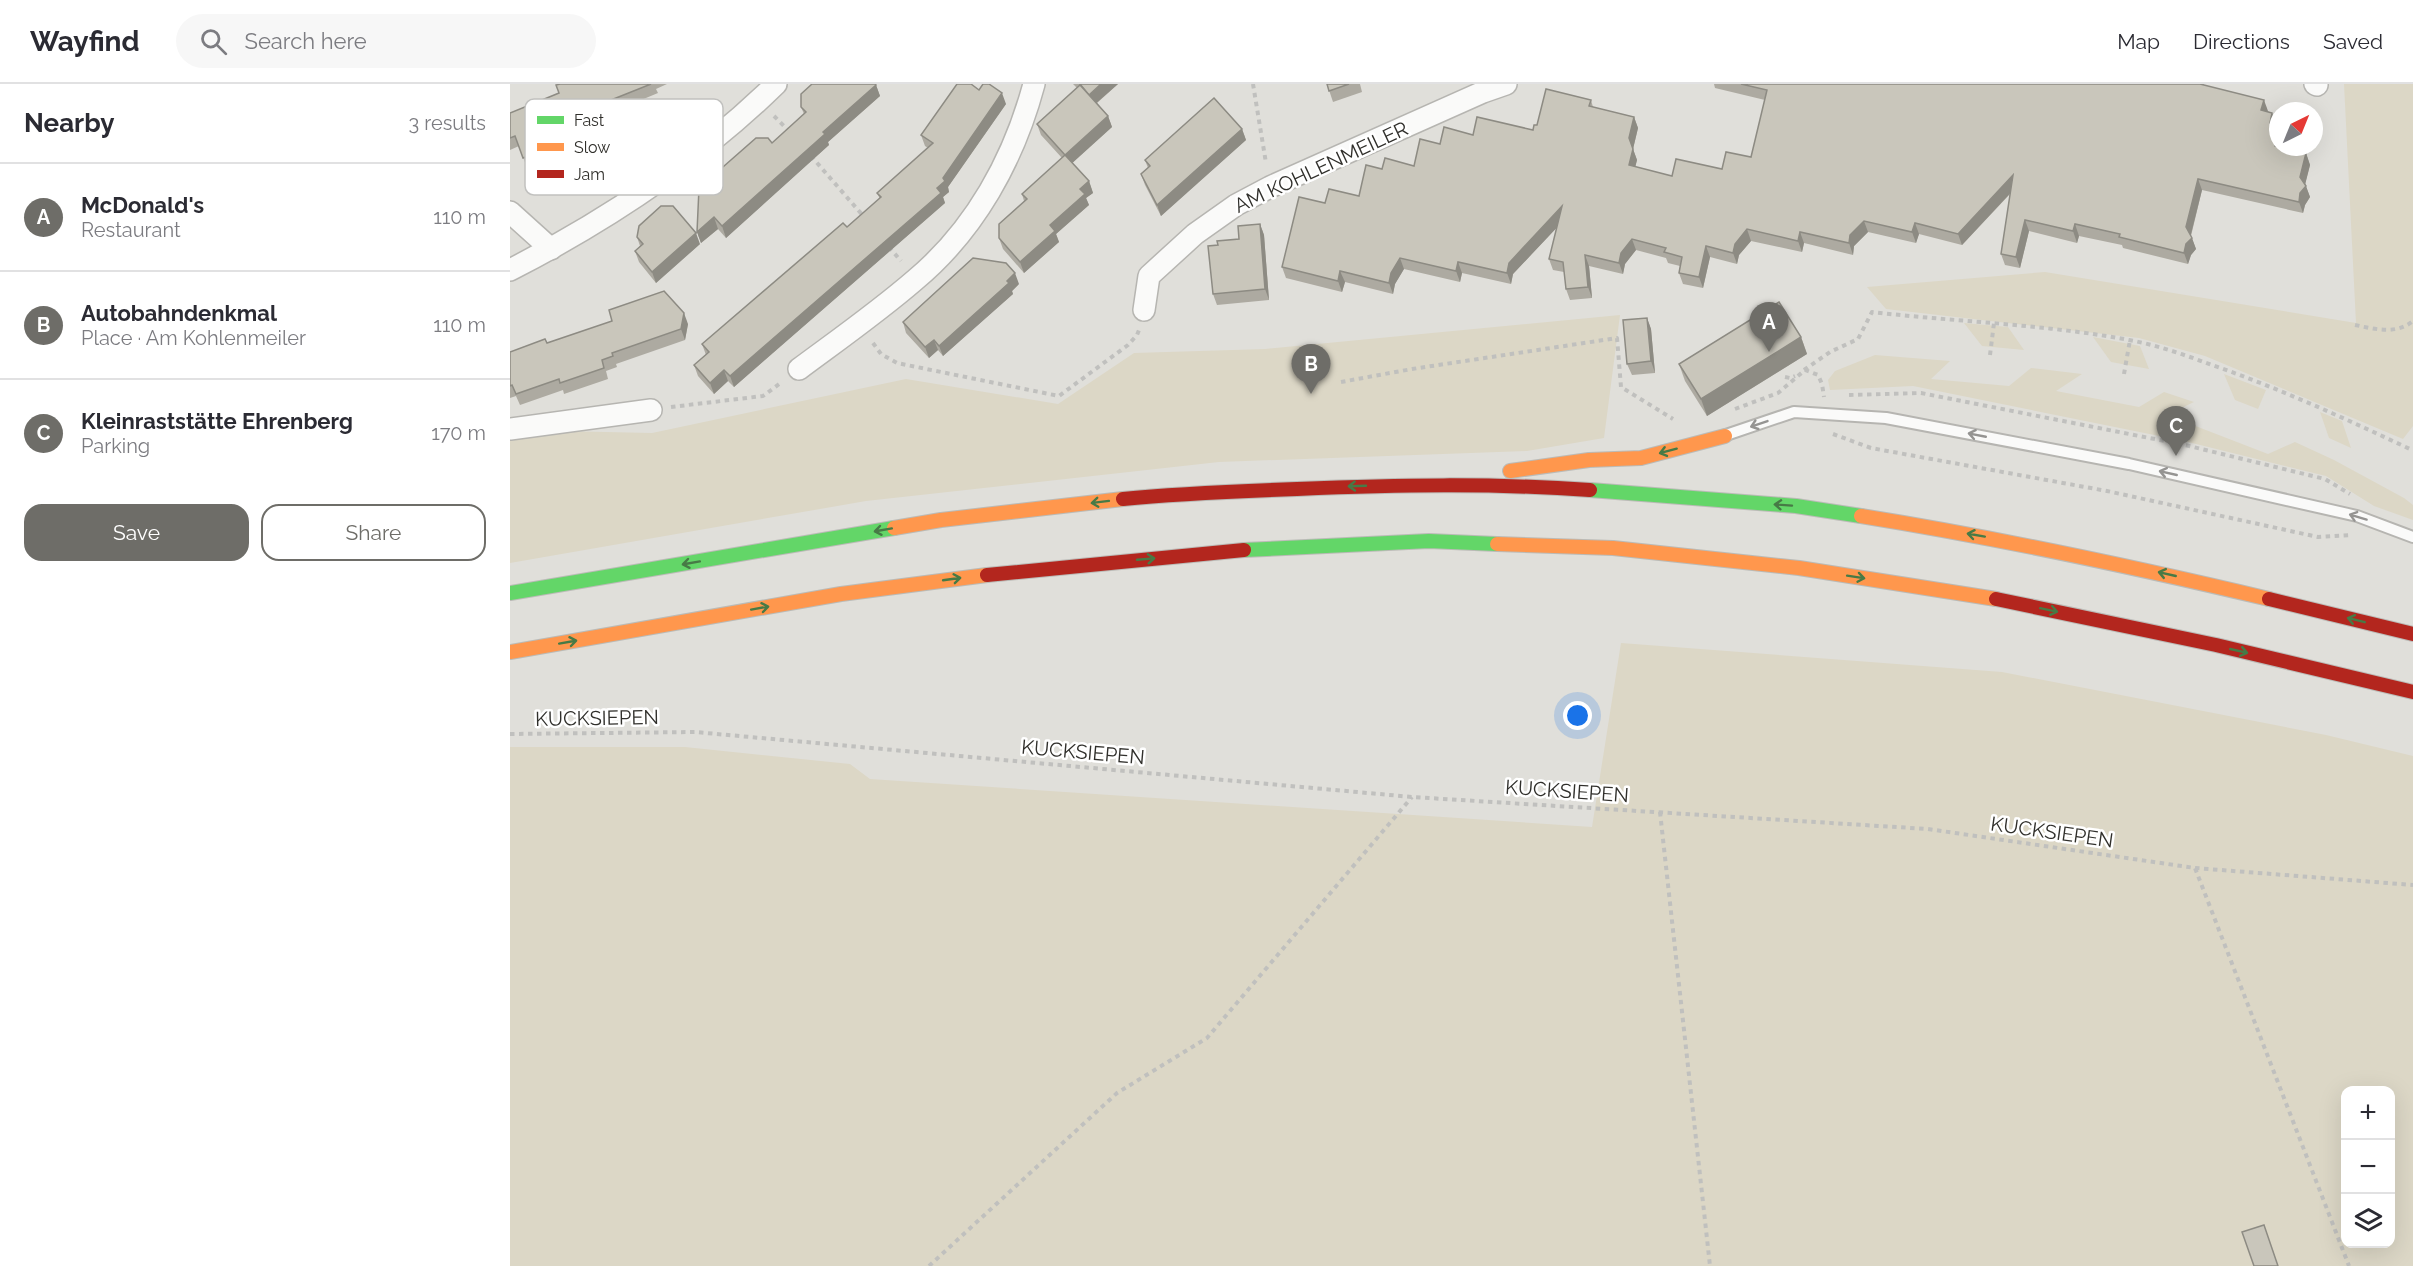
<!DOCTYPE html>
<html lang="en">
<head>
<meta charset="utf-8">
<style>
	:root { --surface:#fff; --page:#f7f7f7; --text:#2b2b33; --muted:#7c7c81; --line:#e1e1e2; --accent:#6e6d68 }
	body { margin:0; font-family:Raleway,sans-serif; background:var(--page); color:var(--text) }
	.controls { position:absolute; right:18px; bottom:18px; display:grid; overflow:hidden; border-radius:12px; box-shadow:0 6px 24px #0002 }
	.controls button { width:54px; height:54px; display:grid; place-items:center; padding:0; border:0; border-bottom:2px solid var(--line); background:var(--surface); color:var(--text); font:30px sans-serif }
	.compass { position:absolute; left:1759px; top:18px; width:54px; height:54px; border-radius:50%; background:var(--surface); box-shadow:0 6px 24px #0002; rotate:43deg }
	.you { position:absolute; left:1068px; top:632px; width:21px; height:21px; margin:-15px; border:4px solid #fff; border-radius:50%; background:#1a73e8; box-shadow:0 0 0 9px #1a73e833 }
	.badge { display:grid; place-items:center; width:39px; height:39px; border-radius:50%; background:var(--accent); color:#fff; font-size:20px; font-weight:700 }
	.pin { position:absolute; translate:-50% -50px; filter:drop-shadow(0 2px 3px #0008) }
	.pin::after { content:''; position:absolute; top:32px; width:21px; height:18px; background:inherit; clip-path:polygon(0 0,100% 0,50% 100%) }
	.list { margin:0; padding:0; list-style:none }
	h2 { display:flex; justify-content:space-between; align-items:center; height:78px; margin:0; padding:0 24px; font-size:26px }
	h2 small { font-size:20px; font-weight:400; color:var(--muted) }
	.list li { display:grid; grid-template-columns:39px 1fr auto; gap:18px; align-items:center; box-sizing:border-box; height:108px; padding:0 24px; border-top:2px solid var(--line) }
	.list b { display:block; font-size:22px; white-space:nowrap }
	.list p { margin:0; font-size:20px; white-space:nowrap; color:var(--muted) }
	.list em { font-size:20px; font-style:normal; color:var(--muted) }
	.actions { display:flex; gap:12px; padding:18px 24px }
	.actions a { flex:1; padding:14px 0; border:2px solid var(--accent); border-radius:18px; text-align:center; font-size:21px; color:var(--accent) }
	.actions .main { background:var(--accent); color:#fff }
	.icon { flex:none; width:33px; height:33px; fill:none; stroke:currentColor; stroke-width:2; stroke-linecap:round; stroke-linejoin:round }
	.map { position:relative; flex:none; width:1903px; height:1182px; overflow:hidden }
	header { display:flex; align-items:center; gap:36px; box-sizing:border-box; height:84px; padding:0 30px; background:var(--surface); border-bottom:2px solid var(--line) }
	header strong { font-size:28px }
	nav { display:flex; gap:33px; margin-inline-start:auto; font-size:21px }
	.search { width:420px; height:54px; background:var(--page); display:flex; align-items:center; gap:15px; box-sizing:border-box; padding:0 21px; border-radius:33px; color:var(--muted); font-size:22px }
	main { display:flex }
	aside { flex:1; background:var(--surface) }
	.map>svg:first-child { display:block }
	.green { fill:#dcd7c6; fill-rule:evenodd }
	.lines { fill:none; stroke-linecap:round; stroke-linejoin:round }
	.lane-casing { stroke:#b6b5b1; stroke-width:14 }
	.street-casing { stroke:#b6b5b1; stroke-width:24 }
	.fast-casing { stroke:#bbbbb7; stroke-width:16 }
	.slow-casing { stroke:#bbbbb7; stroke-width:16 }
	.jam-casing { stroke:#bbbbb7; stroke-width:16 }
	.path { stroke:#c0c0be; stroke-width:4; stroke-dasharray:4.5 4.5; stroke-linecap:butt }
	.lane { stroke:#fafaf9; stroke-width:10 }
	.street { stroke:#fafaf9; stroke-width:21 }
	.fast { stroke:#63d668; stroke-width:14 }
	.slow { stroke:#ff974d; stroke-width:14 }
	.jam { stroke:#b3261e; stroke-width:14 }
	.wall { fill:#adaaa1 }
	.shaded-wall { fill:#8d8b83 }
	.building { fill:#c9c6bb; stroke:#8d8b83; stroke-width:1.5 }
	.oneway { stroke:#959492 }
	.oneway2 { stroke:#477a46 }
	.labels { text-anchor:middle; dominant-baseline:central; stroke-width:5; stroke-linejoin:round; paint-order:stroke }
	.street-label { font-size:20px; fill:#302f2b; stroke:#fff }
	.key { fill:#fff; stroke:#c1c1bf; stroke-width:1.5 }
	.key-label { font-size:16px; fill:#302f2b }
</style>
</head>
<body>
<header>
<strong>Wayfind</strong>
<div class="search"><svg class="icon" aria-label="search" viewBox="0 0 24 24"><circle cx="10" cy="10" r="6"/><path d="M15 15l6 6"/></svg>Search here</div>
<nav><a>Map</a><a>Directions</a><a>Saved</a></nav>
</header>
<main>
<aside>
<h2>Nearby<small>3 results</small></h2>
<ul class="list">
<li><span class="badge">A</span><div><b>McDonald's</b><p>Restaurant</p></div><em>110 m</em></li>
<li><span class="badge">B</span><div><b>Autobahndenkmal</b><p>Place · Am Kohlenmeiler</p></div><em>110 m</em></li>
<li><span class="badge">C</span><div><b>Kleinraststätte Ehrenberg</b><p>Parking</p></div><em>170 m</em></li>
</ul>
<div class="actions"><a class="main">Save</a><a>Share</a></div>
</aside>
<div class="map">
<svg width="1903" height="1182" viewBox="0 0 1903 1182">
	<rect width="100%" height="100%" fill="#e0dfda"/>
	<g class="green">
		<path d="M1834,0H1903V342L1893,355L1695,272L1629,254L1376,225L1357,203L1535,188L1846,239Z"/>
		<path d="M1110,231L1094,354L1017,367L709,378L356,417L0,479V355L49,347L142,349L396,295L548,320L624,269L755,265Z"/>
		<path d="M1454,239L1498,243L1514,266L1472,262Z"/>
		<path d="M1583,253L1630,262L1639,285L1601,278Z"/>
		<path d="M1365,271L1440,277L1421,295L1499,302L1521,284L1572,290L1546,307L1629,323L1654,308L1684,318L1657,331L1758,370L1785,358L1824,376L1894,414L1903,421V436L1864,422L1816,392L1674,357L1403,302L1320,306L1318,296L1325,287Z"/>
		<path d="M1714,290L1756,306L1748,325L1725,316Z"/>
		<path d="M1810,328L1832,337L1841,364L1819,354Z"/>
		<path d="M1111,559L1492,588L1816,651L1903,672V1182H0V663H175L340,680L360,695L1082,743ZM1836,1006H1880V1160H1836Z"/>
	</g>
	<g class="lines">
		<g class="lane-casing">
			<path id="lane" d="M1216,351L1284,328L1376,334L1619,380L1847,432L1903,453"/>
		</g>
		<g class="street-casing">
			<g id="street">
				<path d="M1805,0L1807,1"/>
				<path d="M0,128L41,165"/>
				<path d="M0,186C96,137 188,76 266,0"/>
				<path d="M634,226L639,192L685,150L726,121L760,103L973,8L996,0"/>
				<path d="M289,285C328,256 368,228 405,196C465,146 504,75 524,0"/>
				<path d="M0,345L141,326"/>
			</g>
		</g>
		<g class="fast-casing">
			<g id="fast">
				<path d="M1080,406L1286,422L1351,432"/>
				<path d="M734,466L919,457L987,460"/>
				<path d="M0,509L384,444"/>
			</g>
		</g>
		<g class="slow-casing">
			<g id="slow">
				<path d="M1000,387L1079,376L1131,374L1215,352"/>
				<path d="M1351,432C1488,454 1624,483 1759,515"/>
				<path d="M384,444L431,436L613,415"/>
				<path d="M987,460L1103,464L1289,484L1486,515"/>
				<path d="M0,568L331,510L477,491"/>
			</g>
		</g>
		<g class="jam-casing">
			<g id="jam">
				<path d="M613,415C671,409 729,407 787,405C885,401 982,399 1080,406"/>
				<path d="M477,491L734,466"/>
				<path d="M1486,515L1706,561L1903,608"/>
				<path d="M1759,515L1903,550"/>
			</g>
		</g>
		<g class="path">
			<path d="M743,0L756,79"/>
			<path d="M264,32L280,48"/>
			<path d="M301,72L355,134"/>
			<path d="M379,163L391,177"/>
			<path d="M1845,241C1865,245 1886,251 1903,237"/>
			<path d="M363,259L371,270L387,279L549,312L618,261L627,251L629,246"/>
			<path d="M1480,271L1484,239"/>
			<path d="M1294,286L1320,268L1348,255L1362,228C1447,238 1534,240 1619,256C1647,261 1675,271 1702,281C1771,305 1836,335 1902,366"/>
			<path d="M1614,290L1620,256"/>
			<path d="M1275,293L1280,294L1285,292"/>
			<path d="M831,298L902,285L1107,254L1111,303L1163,335"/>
			<path d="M1339,311L1411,309L1675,361L1815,395L1840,410"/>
			<path d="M161,323L253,312L272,298"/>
			<path d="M1225,325L1268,309L1295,286L1308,291L1312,300L1314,313"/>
			<path d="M1323,350L1361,364L1597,407L1808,453L1841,451"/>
			<path d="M0,650L185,648L902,713L1418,745L1685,784L1839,1182"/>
			<path d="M1150,728L1200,1182"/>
			<path d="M1685,784L1903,801"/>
			<path d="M419,1182L607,1009L697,954L902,713"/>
		</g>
		<use href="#lane" class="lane"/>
		<use href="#street" class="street"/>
		<use href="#fast" class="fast"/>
		<use href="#slow" class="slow"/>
		<use href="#jam" class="jam"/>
	</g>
	<g class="wall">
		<path d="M50,0H157L146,5L148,9L95,31L99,42L89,46L91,51L59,64L60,67L49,71L51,76L27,86L25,81L17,84L9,62L0,66V29L49,9L46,1Z"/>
		<path d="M563,0H608L587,19L598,32L602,43L562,79L579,97L583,109L576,114L579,121L546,150L549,158L514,189L493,165L489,154L514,117L512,110L552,74L531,51L527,40L567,4Z"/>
		<path d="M817,0H850L852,8L823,18Z"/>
		<path d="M1204,0H1694V1L1762,29L1766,40L1768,63L1796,69L1800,81L1795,100L1800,113L1795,121L1793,129L1692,106L1681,152L1686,165L1681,171L1678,180L1613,164L1612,161L1569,152L1567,159L1519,147L1510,184L1495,181L1491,170L1500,110L1452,161L1409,150L1406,159L1358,148L1344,162L1343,171L1294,159L1292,168L1241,157L1229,171L1227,180L1200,173L1193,204L1173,200L1169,189L1170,182L1158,179L1156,174L1126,166L1115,180L1113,190L1079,182L1082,214L1060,216L1056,205L1054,188L1043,186L1039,175L1047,143L1003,190L1001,200L952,189L950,198L894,185L885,200L883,210L835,198L832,208L776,194L772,183L815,119L849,112L872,85L904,82L930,60L963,51L1023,46L1027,41L1081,16L1083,23L1124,33L1128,44L1123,65L1127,76L1125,83L1162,92L1212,85L1241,73L1255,16L1205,4Z"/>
		<path d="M366,1L370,12L318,58L319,61L216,154L208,145L191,159L187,148L262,59L294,30L291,23Z"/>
		<path d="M469,6L496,20L438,103L439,108L433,113L435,119L224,303L218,297L204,310L188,292L184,281L196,271L192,260L337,143L370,115L367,109L418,64L415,62L411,51Z"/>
		<path d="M732,45L736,56L651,132L635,101L631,90L638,84L635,76Z"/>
		<path d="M750,140L754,151L759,216L707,221L703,210L708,161L729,155Z"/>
		<path d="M127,153L190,160L146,199L129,178L125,167L130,162Z"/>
		<path d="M509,200L502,207L503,210L433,272L428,266L419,274L396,249L393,238Z"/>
		<path d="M1137,234L1141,245L1145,289L1122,291L1117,280Z"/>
		<path d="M178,240L175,256L106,280L107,283L96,287L98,295L54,310L53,306L10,321L6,312L0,314V268L37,259Z"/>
		<path d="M1291,253L1297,270L1197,332L1175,297L1169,280Z"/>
	</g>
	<g class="shaded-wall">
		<path d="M591,0H608L583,22L579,11Z"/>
		<path d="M366,1L370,12L318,58L319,61L216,154L212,142L313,48Z"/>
		<path d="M492,9L496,20L438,103L439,108L433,113L435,119L224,303L220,292L427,104L433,94Z"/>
		<path d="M1754,16L1758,27L1755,37L1751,26Z"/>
		<path d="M1762,29L1766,40L1760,39Z"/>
		<path d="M598,32L602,43L559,82L555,71Z"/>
		<path d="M1124,33L1128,44L1123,65L1127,76L1123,92L1119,81V54Z"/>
		<path d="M732,45L736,56L651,132L647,121Z"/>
		<path d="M1768,47V63H1771L1769,73L1765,62Z"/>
		<path d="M1796,69L1800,81L1794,105L1796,102L1800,113L1795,121L1793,129L1789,118L1790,93Z"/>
		<path d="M1503,91L1507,102L1452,161L1448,150Z"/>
		<path d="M1688,95L1692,106L1680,154L1676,143Z"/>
		<path d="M579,97L583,109L576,114L579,121L546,150L549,158L514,189L510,178L570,105Z"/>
		<path d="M1052,122L1056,134L1003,190L1001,200L997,189L999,179Z"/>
		<path d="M204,133L208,145L191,159L187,148Z"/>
		<path d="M1515,136L1519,147L1510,184L1506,173Z"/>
		<path d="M1354,137L1358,148L1344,162L1343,171L1339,159L1340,151Z"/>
		<path d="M1405,139L1409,150L1406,159L1402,148Z"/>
		<path d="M750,140L754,151L759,216L755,205Z"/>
		<path d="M1565,140L1569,152L1567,159L1563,147Z"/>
		<path d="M1237,145L1241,157L1229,171L1227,180L1223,169L1225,160Z"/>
		<path d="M1290,148L1294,159L1292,168L1288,157Z"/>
		<path d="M186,149L190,160L146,199L142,188Z"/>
		<path d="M1682,154L1686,165L1681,171L1678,180L1674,169L1676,160Z"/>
		<path d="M1122,155L1126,166L1115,180L1113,190L1109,179L1111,169Z"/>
		<path d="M1196,162L1200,173L1193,204L1189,193Z"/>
		<path d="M1075,171L1079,182L1082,214L1078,203Z"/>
		<path d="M890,174L894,185L885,200L883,210L879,199L881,189Z"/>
		<path d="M948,178L952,189L950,198L946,187Z"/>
		<path d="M830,187L835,198L832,208L828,197Z"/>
		<path d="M505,189L509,200L502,207L503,210L433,272L429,262Z"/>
		<path d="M174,229L178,240L175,256L171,245Z"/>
		<path d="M1137,234L1141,245L1145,289L1141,277Z"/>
		<path d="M1291,253L1297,270L1197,332L1191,315Z"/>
		<path d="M424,256L428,266L419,274L415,263Z"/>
		<path d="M214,286L218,297L204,310L200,299Z"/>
	</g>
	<g class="building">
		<path d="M50,0H141L91,20L95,31L85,35L87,40L55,53L56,57L45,61L47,65L23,75L21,71L13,74L5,52L0,54V29L49,9L46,1Z"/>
		<path d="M302,0H365L366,1L313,48L315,50L212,142L204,133L187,148L189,104L246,54H258L262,59L296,28L291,23V10Z"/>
		<path d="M447,0H461L469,6L473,0H479L492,9L433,94L435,97L427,104L431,109L220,292L214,286L200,299L184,281L199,268L192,260L333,139L337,143L371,113L367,109L423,59L411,51Z"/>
		<path d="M570,0H591L579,11Z"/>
		<path d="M817,0H839L819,7Z"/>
		<path d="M1231,0H1690L1754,16L1751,26L1762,29L1760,39L1768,40V47L1765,62L1796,69L1790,93L1796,102L1790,109L1789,118L1688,95L1676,143L1682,154L1676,160L1674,169L1609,153L1610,150L1565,140L1563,147L1515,136L1506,173L1491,170L1503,91L1448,150L1405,139L1402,148L1354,137L1340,151L1339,159L1290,148L1288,157L1237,145L1225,160L1223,169L1196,162L1189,193L1169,189L1172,173L1154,168L1156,164L1122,155L1111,169L1109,179L1075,171L1078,203L1056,205L1053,178L1039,175L1052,122L999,179L997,189L948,178L946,187L890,174L881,189L879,199L830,187L828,197L772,183L789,113L815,119L819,105L849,112L856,81L872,85L875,74L904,82L910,55L930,60L934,43L963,51L967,33L1023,46L1024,41H1027L1036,5L1081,16L1079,22L1124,33L1119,54L1123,65L1119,81L1162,92L1166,75L1212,85L1216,68L1241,73L1257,6Z"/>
		<path d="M570,1L598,32L555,71L527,40Z"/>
		<path d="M704,14L732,45L647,121L631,90L640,82L635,76Z"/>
		<path d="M555,71L579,97L570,105L575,110L540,141L545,147L510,178L489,154V140L517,115L512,110Z"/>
		<path d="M151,122H163L186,149L142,188L125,167L133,160L127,153L129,142Z"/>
		<path d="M750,140L755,205L703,210L698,162L708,161L707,157L729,155L728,142Z"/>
		<path d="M463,174L496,179L505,189L497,197L499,199L429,262L424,256L415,263L393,238Z"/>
		<path d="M154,207L174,229L171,245L102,269L103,272L92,276L94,284L50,299L49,295L6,310L2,301L0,302V268L35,255L37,259L102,237L99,226Z"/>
		<path d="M1269,218L1291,253L1191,315L1169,280Z"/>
		<path d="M1137,234L1141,277L1117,280L1113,236Z"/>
		<path d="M1754,1141L1768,1182H1744L1732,1148Z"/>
	</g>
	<defs><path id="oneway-shaft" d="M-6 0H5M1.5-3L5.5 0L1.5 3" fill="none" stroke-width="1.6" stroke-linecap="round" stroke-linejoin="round" transform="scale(1.5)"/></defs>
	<g class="oneway">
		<use href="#oneway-shaft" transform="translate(1249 340) rotate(161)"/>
		<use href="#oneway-shaft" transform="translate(1467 351) rotate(-169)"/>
		<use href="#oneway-shaft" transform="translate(1658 389) rotate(-167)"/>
		<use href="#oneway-shaft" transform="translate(1848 433) rotate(-163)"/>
	</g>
	<g class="oneway2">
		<use href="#oneway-shaft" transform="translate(1158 367) rotate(165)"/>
		<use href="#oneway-shaft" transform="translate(847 402) rotate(178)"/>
		<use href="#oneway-shaft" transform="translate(590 418) rotate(173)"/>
		<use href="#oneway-shaft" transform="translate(1273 421) rotate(-176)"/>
		<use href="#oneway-shaft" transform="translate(373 446) rotate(170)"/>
		<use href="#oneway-shaft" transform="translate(1466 451) rotate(-170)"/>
		<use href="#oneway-shaft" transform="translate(636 475) rotate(-5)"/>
		<use href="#oneway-shaft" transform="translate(181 479) rotate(170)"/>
		<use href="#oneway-shaft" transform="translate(1657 490) rotate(-167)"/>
		<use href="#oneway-shaft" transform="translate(1346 493) rotate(9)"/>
		<use href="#oneway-shaft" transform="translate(442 495) rotate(-8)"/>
		<use href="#oneway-shaft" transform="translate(250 524) rotate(-10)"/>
		<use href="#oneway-shaft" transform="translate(1539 526) rotate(12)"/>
		<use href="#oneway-shaft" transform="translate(1846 536) rotate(-166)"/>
		<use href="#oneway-shaft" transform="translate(58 558) rotate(-10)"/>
		<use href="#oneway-shaft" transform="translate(1729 567) rotate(13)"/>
	</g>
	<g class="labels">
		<g class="street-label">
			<text transform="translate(811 83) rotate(-25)">AM KOHLENMEILER</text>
			<text transform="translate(87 634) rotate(-1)">KUCKSIEPEN</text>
			<text transform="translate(573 668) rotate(5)">KUCKSIEPEN</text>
			<text transform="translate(1057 707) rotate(4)">KUCKSIEPEN</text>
			<text transform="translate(1542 748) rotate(8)">KUCKSIEPEN</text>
		</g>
	</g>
	<rect x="15" y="15" width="198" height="96" rx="9" class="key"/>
	<rect x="27" y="32" width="27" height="8" fill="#63d668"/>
	<rect x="27" y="59" width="27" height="8" fill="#ff974d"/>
	<rect x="27" y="86" width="27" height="8" fill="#b3261e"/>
	<g class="key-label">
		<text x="64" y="42">Fast</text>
		<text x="64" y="69">Slow</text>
		<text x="64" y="96">Jam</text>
	</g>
</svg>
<div class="controls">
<button>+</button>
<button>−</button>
<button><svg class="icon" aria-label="layers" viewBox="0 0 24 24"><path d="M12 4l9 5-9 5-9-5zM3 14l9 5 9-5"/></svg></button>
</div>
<svg class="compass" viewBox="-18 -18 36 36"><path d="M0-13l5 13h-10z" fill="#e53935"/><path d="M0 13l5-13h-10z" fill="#7c7c81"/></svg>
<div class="you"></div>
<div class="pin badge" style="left:1259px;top:268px">A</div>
<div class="pin badge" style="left:801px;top:310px">B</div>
<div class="pin badge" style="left:1666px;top:372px">C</div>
</div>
</main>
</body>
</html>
